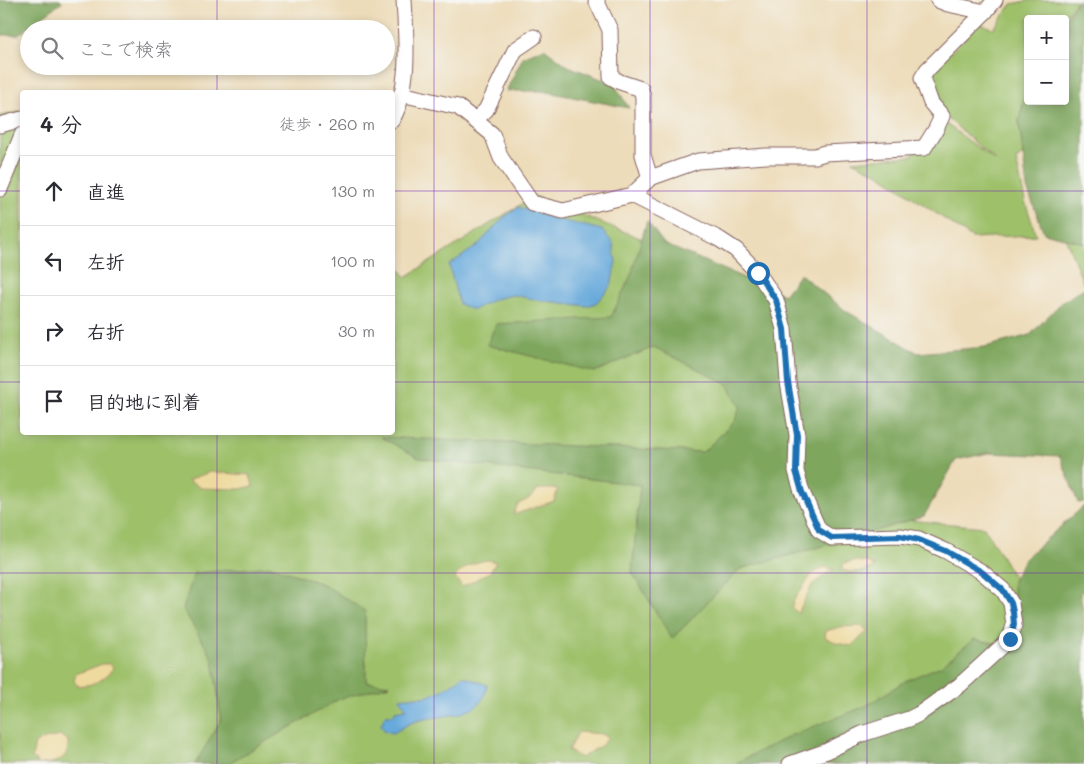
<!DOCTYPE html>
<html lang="ja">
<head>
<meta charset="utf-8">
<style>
	:root { --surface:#fff; --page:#f7f7f7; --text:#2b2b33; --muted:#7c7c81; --line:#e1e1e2 }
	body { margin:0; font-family:Mali,"Klee One",sans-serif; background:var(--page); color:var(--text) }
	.controls { position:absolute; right:15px; top:15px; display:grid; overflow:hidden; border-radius:5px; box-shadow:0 2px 8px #0003 }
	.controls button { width:45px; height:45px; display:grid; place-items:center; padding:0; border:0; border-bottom:1px solid var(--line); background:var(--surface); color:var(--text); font:25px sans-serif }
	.stop { position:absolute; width:15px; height:15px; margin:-11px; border:4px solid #1f6fb2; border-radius:50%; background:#fff }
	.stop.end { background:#1f6fb2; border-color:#fff; box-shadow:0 1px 5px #0008 }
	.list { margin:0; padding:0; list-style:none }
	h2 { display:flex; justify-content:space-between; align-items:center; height:65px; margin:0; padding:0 20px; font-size:21px }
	h2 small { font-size:16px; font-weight:400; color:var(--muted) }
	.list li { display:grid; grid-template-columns:32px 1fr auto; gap:15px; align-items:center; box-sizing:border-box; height:70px; padding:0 20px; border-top:1px solid var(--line) }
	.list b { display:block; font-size:19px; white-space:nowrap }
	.list em { font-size:16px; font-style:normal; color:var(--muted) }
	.icon { flex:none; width:28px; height:28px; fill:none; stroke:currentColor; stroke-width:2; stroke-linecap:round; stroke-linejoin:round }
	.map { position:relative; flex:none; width:1084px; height:764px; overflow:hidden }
	.search { position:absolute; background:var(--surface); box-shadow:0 2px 8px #0003; left:20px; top:20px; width:375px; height:55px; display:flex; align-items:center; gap:12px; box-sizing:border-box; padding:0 18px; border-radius:28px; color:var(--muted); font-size:19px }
	.panel { position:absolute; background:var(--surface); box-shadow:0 2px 8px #0003; left:20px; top:90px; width:375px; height:345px; border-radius:5px }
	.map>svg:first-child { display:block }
	.green { fill:#9dc069; stroke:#74704a }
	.forest { fill:#7ea65d; stroke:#646244 }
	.sand { fill:#eeda9e; stroke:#9c7c64 }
	.water { fill:#66a9db; stroke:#586483 }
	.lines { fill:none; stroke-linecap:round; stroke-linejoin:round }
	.minor-casing { stroke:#83615d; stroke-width:17 }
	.minor { stroke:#fff; stroke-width:15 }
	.route { stroke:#1f6fb2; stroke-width:6 }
	.grid { fill:none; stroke:#7b2cbf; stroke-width:1; stroke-opacity:0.55 }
</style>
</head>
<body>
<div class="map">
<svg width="1084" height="764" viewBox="0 0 1084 764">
	<rect width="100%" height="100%" fill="#f6f6f2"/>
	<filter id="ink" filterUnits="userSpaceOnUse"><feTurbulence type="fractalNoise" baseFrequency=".02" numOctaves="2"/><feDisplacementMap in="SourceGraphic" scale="10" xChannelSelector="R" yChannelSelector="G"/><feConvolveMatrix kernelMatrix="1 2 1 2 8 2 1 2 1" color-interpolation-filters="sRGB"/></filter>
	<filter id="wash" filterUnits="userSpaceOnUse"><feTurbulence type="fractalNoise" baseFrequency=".0096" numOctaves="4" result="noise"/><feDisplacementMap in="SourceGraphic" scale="20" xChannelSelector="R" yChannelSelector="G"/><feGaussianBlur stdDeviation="1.12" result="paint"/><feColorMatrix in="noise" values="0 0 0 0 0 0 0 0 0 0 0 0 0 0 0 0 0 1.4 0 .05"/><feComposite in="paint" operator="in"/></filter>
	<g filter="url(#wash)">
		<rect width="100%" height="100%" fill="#eddcb9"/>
		<g class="green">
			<path d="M1031,0H1077L1063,19H1028V81L1019,121L1023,155L1016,160L1025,201L1036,235L972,238L879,174L852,161L912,156L941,120L996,161L946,117L928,94L933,70L980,23L993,29L1012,4Z"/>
			<path d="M22,111V432H392L393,260L406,277L534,196L794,299L853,515L984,527L1040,621L958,710L881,764H0V116Z"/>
			<path d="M1067,239L1084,243V285L1066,239Z"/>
		</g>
		<g class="forest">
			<path d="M0,0H60L62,2L18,35H0Z"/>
			<path d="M1078,0H1084V243L1044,233L1027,188L1019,121L1028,81V101H1065V19Z"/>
			<path d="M544,48L568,66L614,84L629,108L542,91H506L523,57Z"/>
			<path d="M647,221L664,244L784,295L800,274L846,311L918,353L985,347L1030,335L1061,303L1084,288V502L1078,503L1060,456L988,453L956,460L924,516L856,537L740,569L672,639L632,572L640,485L419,458L381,437L703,452L735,421L740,406L727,384L654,347L594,372L487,345L496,324L611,317L631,275Z"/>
			<path d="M1084,506V590L1080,595L1084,615V764H734L792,735L866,706L905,681L941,666L974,639L1014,647L1013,581L1024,559Z"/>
			<path d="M271,566L325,585L365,611L366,682L390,685L339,699L227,764H195L221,720L213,659L183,609L194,573Z"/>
		</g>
		<g class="sand">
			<path d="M210,472L250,475L253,486L240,489L201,488L188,480Z"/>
			<path d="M539,489H558L554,501L513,515L518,504L527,500Z"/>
			<path d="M488,560L496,562L490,572L462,587L455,577C465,566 474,562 488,560Z"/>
			<path d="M855,561L867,562L875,566C866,573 852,573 841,570L844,563Z"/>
			<path d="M824,567L833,569L812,585L798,613L792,608L794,600L812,574Z"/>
			<path d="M861,626L865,628L867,632L851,646L837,643L825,637L826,631L840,627Z"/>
			<path d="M102,664H110L113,668C104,681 93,685 78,686L74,681L76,674Z"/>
			<path d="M578,732L602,734L608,737L602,745L581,758L568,750Z"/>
			<path d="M61,736L68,741C70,760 55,764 39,764L32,758L35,743C44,738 51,738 61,736Z"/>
		</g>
		<g class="water">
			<path d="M518,207L556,219L602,230L613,243L616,262L611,286L596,303L587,306L538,300L513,295L495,299L473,310L459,304L449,265L477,246L503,218Z"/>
			<path d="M463,676L487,685C484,721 439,713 414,722C407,724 400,730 393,733L385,731L381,725L385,715H394L395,711L406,709L400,698C409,696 421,698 428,696C441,692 453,684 463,676Z"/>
		</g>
	</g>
	<g filter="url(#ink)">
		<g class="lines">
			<g class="minor-casing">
				<g id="minor">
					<path d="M596,0L610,30L611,77L620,82L641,89L643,97V155L650,178"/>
					<path d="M938,0L948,4L985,12"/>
					<path d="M401,94L458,107L492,134L501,158L532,203L563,211L632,195L650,178L698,161L766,156H815L825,153L924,148L936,129L942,116L931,103L922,78L927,70L985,12L995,0"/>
					<path d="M392,120C411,87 406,37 404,0"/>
					<path d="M475,120L486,110L515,50L534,37"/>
					<path d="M0,125L22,119"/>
					<path d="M0,189L22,135"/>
					<path d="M632,195L719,239L736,250L758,273L776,300L784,329L788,382L797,435L796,471L802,492L819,530L832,538L900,536L919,539L946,551L982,572L1003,590L1011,603L1014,625L1010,639L960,685L919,714L909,719L862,734L827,751L790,764"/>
				</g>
			</g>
			<use href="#minor" class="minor"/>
		</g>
	</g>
	<g class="lines" filter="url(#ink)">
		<path class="route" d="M758,273L776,300L784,329L788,382L797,435L796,471L802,492L819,530L832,538L900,536L919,540L946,551L982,572L1003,590L1011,603L1013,612L1014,625L1010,639"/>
	</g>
	<path class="grid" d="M217,0V29M434,0V764M650,0V764M867,0V764M217,66V92M0,191H22M392,191H1084M0,382H22M392,382H1084M217,432V764M0,573H1084"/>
</svg>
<div class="controls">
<button>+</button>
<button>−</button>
</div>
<div class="stop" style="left:758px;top:273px"></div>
<div class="stop end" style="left:1010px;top:639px"></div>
<div class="search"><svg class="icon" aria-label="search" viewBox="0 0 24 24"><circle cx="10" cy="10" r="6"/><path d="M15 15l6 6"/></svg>ここで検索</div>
<section class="panel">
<h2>4 分<small>徒歩 · 260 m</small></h2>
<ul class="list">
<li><svg class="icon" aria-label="ahead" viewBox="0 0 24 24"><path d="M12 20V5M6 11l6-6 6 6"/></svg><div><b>直進</b></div><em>130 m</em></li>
<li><svg class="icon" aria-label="left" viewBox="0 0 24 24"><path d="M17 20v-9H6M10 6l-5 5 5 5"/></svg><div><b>左折</b></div><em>100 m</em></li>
<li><svg class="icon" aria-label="right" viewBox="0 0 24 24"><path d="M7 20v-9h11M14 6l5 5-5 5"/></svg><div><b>右折</b></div><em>30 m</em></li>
<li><svg class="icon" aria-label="arrive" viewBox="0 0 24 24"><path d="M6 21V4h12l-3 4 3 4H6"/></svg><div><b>目的地に到着</b></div></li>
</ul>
</section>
</div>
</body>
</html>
